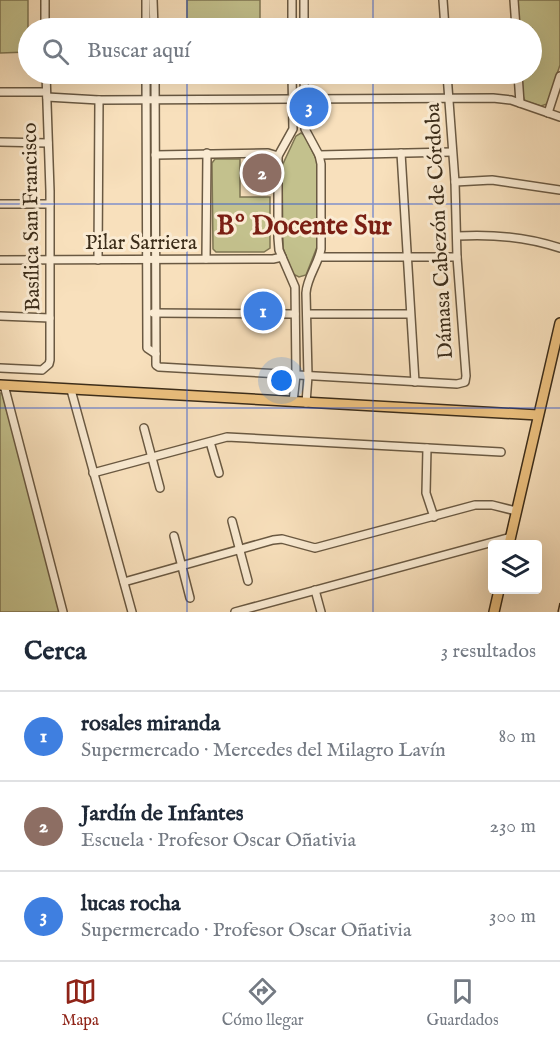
<!DOCTYPE html>
<html lang="es">
<head>
<meta charset="utf-8">
<style>
	:root { --surface:#fff; --page:#f2f2f3; --text:#1f2937; --muted:#747a83; --line:#e0e1e3; --accent:#8f2418 }
	body { margin:0; font-family:"IM FELL English",serif; background:var(--page); color:var(--text) }
	.controls { position:absolute; right:18px; bottom:18px; display:grid; overflow:hidden; border-radius:6px; box-shadow:0 6px 24px #0002 }
	.controls button { width:54px; height:54px; display:grid; place-items:center; padding:0; border:0; border-bottom:2px solid var(--line); background:var(--surface); color:var(--text); font:30px sans-serif }
	.you { position:absolute; left:282px; top:381px; width:21px; height:21px; margin:-15px; border:4px solid #fff; border-radius:50%; background:#1a73e8; box-shadow:0 0 0 9px #1a73e833 }
	.badge { display:grid; place-items:center; width:39px; height:39px; border-radius:50%; background:var(--accent); color:#fff; font-size:20px; font-weight:700 }
	.pin { position:absolute; translate:-50% -50%; border:3px solid #fff; box-shadow:0 2px 6px #0006 }
	.list { margin:0; padding:0; list-style:none }
	h2 { display:flex; justify-content:space-between; align-items:center; height:78px; margin:0; padding:0 24px; font-size:26px }
	h2 small { font-size:20px; font-weight:400; color:var(--muted) }
	.list li { display:grid; grid-template-columns:39px 1fr auto; gap:18px; align-items:center; box-sizing:border-box; height:90px; padding:0 24px; border-top:2px solid var(--line) }
	.list b { display:block; font-size:22px; white-space:nowrap }
	.list p { margin:0; font-size:20px; white-space:nowrap; color:var(--muted) }
	.list em { font-size:20px; font-style:normal; color:var(--muted) }
	.icon { flex:none; width:33px; height:33px; fill:none; stroke:currentColor; stroke-width:2; stroke-linecap:round; stroke-linejoin:round }
	.map { position:relative; flex:none; width:560px; height:612px; overflow:hidden }
	.search { position:absolute; background:var(--surface); box-shadow:0 6px 24px #0002; left:18px; right:18px; top:18px; height:66px; display:flex; align-items:center; gap:15px; box-sizing:border-box; padding:0 21px; border-radius:33px; color:var(--muted); font-size:22px }
	.sheet { height:348px; background:var(--surface) }
	nav { display:flex; justify-content:space-around; align-items:center; box-sizing:border-box; height:84px; border-top:2px solid var(--line); background:var(--surface); font-size:16px; color:var(--muted) }
	nav a { display:grid; justify-items:center; gap:3px }
	nav .on { color:var(--accent) }
	.map>svg:first-child { display:block }
	.green { fill:#c3c18d; stroke:#7f7653; stroke-width:1.5 }
	.lines { fill:none; stroke-linecap:round; stroke-linejoin:round }
	.minor-casing { stroke:#6a5942; stroke-width:10 }
	.major-casing { stroke:#3b2c19; stroke-width:12 }
	.minor { stroke:#faebd3; stroke-width:7 }
	.major { stroke:#ecc07e; stroke-width:9 }
	.rail { stroke:#3b2c19; stroke-width:1.5; stroke-dasharray:10 10; stroke-linecap:butt }
	.grid { fill:none; stroke:#1d4ed8; stroke-width:1.5; stroke-opacity:0.55 }
	.labels { text-anchor:middle; dominant-baseline:central; stroke-width:6; stroke-linejoin:round; paint-order:stroke }
	.street-label { font-size:21px; fill:#3b2c19; stroke:#faebd3 }
	.district-label { font-size:27px; font-weight:bold; fill:#7a1f14; stroke:#faebd3 }
</style>
</head>
<body>
<div class="map">
<svg width="560" height="612" viewBox="0 0 560 612">
	<rect width="100%" height="100%" fill="#f8e0bc"/>
	<filter id="stains"><feTurbulence type="fractalNoise" baseFrequency=".00333" numOctaves="4"/><feColorMatrix values="0 0 0 0 .2 0 0 0 0 .09 0 0 0 0 .02 0 0 0 .5 -.17"/></filter>
	<radialGradient id="worn" r=".72"><stop offset=".6" stop-color="#630" stop-opacity="0"/><stop offset="1" stop-color="#630" stop-opacity=".3"/></radialGradient>
	<g class="green">
		<path d="M0,0H28V52L0,53Z"/>
		<rect x="187" y="0" width="73" height="28"/>
		<path d="M517,0H560V65L547,104L541,106L525,101L523,96L521,74H532V28H519Z"/>
		<path d="M301,133L305,136L317,161V247L306,275L299,277L293,274L283,248L282,166L296,136Z"/>
		<path d="M215,159H240V197H270V248L264,252H216L213,249L212,163Z"/>
		<path d="M0,393H2L61,612H0Z"/>
	</g>
	<g class="lines">
		<g class="minor-casing">
			<g id="minor">
				<path d="M45,0V28"/>
				<path d="M153,0L154,28"/>
				<path d="M292,0V28"/>
				<path d="M443,0L445,28"/>
				<path d="M514,0L516,28"/>
				<path d="M146,28V0"/>
				<path d="M304,28V0"/>
				<path d="M146,74L147,348L156,354"/>
				<path d="M155,74L156,365L159,367L457,384L465,382L466,376L457,257L455,182L447,74"/>
				<path d="M292,74L293,129L278,156V238L279,250L295,287L296,375L293,402"/>
				<path d="M304,74L305,129L319,155L321,164V249C318,265 307,277 306,293L308,376L306,403"/>
				<path d="M518,74L520,103"/>
				<path d="M0,92H46"/>
				<path d="M47,97L99,100L292,99"/>
				<path d="M304,99L493,98L511,100L560,117"/>
				<path d="M548,113L560,76"/>
				<path d="M0,142L48,143"/>
				<path d="M401,153L415,382"/>
				<path d="M155,155L268,153L278,156"/>
				<path d="M319,155L452,152"/>
				<path d="M455,182L492,180L560,190"/>
				<path d="M0,204H50"/>
				<path d="M457,236C491,234 527,237 560,248"/>
				<path d="M320,257H457"/>
				<path d="M206,259L207,153"/>
				<path d="M0,260L273,259L282,257"/>
				<path d="M98,260L99,100"/>
				<path d="M153,313L295,314"/>
				<path d="M307,314H410"/>
				<path d="M0,316L50,318"/>
				<path d="M0,368L42,370L49,364L50,360V191L46,74"/>
				<path d="M4,385L63,612"/>
				<path d="M71,390L132,612"/>
				<path d="M144,428L160,488"/>
				<path d="M210,442L219,473"/>
				<path d="M427,448L426,493L434,517"/>
				<path d="M93,473L227,437L501,452"/>
				<path d="M232,521L248,581"/>
				<path d="M174,536L190,598"/>
				<path d="M124,582L273,540L282,539L315,548L475,505H492L516,511"/>
				<path d="M315,590L321,612"/>
				<path d="M235,612L511,537"/>
			</g>
		</g>
		<g class="major-casing">
			<g id="major">
				<path d="M0,385L538,415"/>
				<path d="M509,544L560,323"/>
				<path d="M494,612L499,590"/>
			</g>
		</g>
		<use href="#minor" class="minor"/>
		<use href="#major" class="major"/>
		<path class="rail" d="M558,612L560,603"/>
	</g>
	<path class="grid" d="M187,0V28M373,0V28M187,74V612M373,74V612M0,204H560M0,408H560"/>
	<g class="labels">
		<g class="street-label">
			<text transform="translate(32 217) rotate(-91)">Basílica San Francisco</text>
			<text transform="translate(440 231) rotate(-93)">Dámasa Cabezón de Córdoba</text>
			<text x="141" y="243">Pilar Sarriera</text>
		</g>
		<g class="district-label">
			<text x="304" y="227">Bº Docente Sur</text>
		</g>
	</g>
	<rect width="100%" height="100%" filter="url(#stains)"/>
	<rect width="100%" height="100%" fill="url(#worn)"/>
</svg>
<div class="controls">
<button><svg class="icon" aria-label="layers" viewBox="0 0 24 24"><path d="M12 4l9 5-9 5-9-5zM3 14l9 5 9-5"/></svg></button>
</div>
<div class="you"></div>
<div class="pin badge" style="left:263px;top:311px;background:#3f7fe0">1</div>
<div class="pin badge" style="left:262px;top:173px;background:#8d6e63">2</div>
<div class="pin badge" style="left:309px;top:107px;background:#3f7fe0">3</div>
<div class="search"><svg class="icon" aria-label="search" viewBox="0 0 24 24"><circle cx="10" cy="10" r="6"/><path d="M15 15l6 6"/></svg>Buscar aquí</div>
</div>
<section class="sheet">
<h2>Cerca<small>3 resultados</small></h2>
<ul class="list">
<li><span class="badge" style="background:#3f7fe0">1</span><div><b>rosales miranda</b><p>Supermercado · Mercedes del Milagro Lavín</p></div><em>80 m</em></li>
<li><span class="badge" style="background:#8d6e63">2</span><div><b>Jardín de Infantes</b><p>Escuela · Profesor Oscar Oñativia</p></div><em>230 m</em></li>
<li><span class="badge" style="background:#3f7fe0">3</span><div><b>lucas rocha</b><p>Supermercado · Profesor Oscar Oñativia</p></div><em>300 m</em></li>
</ul>
</section>
<nav>
<a class="on"><svg class="icon" aria-label="map" viewBox="0 0 24 24"><path d="M3 6l6-2 6 2 6-2v14l-6 2-6-2-6 2zM9 4v14M15 6v14"/></svg>Mapa</a>
<a><svg class="icon" aria-label="directions" viewBox="0 0 24 24"><path d="M12 3l9 9-9 9-9-9zM9 14v-3h6M13 9l2 2-2 2"/></svg>Cómo llegar</a>
<a><svg class="icon" aria-label="saved" viewBox="0 0 24 24"><path d="M7 4h10v16l-5-4-5 4z"/></svg>Guardados</a>
</nav>
</body>
</html>
